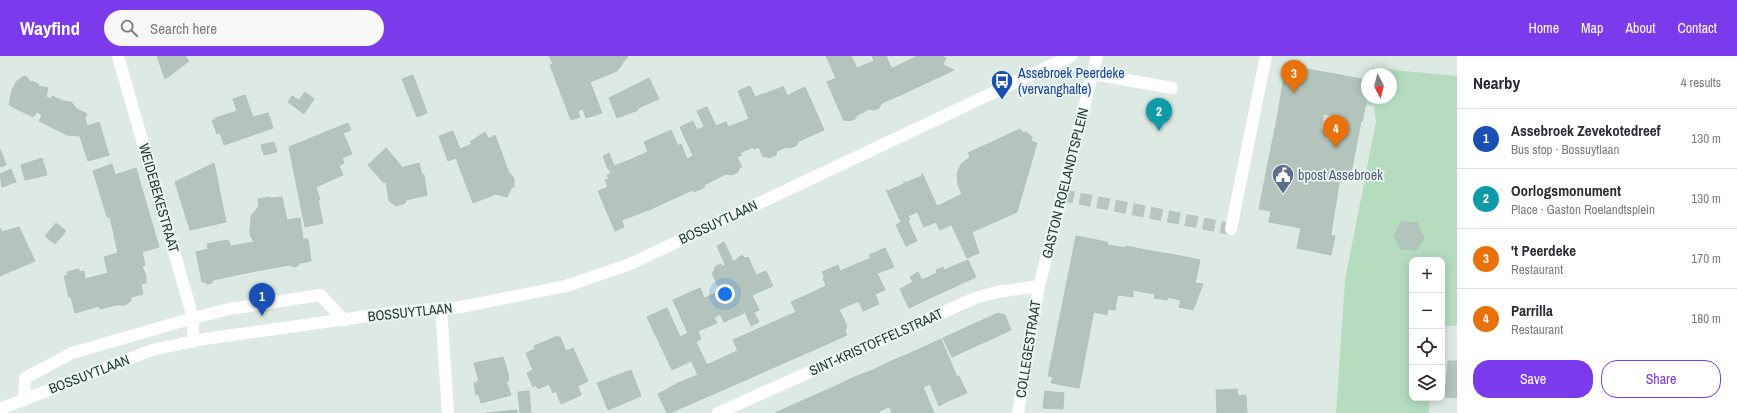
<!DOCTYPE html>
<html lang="en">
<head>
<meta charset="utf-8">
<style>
	:root { --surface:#fff; --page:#f7f7f7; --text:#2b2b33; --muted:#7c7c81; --line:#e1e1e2; --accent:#7c3aed }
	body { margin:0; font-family:"Archivo Narrow",sans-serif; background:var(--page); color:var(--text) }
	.controls { position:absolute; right:12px; bottom:12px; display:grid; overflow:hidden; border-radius:8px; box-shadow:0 2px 10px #0003 }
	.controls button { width:36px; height:36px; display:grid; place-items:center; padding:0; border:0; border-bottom:1px solid var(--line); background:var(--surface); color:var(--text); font:20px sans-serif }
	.compass { position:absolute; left:1361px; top:12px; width:36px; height:36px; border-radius:50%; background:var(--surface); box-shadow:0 2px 10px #0003; rotate:173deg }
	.you { position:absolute; left:725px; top:238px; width:14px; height:14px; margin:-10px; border:3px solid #fff; border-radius:50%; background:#1a73e8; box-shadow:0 0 0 6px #1a73e833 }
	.badge { display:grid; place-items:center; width:26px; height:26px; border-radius:50%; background:var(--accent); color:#fff; font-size:13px; font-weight:700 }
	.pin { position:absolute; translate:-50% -33px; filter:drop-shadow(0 1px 2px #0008) }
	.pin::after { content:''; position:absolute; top:21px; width:14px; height:12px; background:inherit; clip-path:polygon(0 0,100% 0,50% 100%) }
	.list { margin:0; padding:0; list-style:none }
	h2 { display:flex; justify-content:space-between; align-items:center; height:52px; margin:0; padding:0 16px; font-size:17px }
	h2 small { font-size:13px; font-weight:400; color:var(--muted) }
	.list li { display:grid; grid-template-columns:26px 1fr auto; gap:12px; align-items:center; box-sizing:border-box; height:60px; padding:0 16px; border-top:1px solid var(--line) }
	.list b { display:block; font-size:15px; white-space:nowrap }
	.list p { margin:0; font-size:13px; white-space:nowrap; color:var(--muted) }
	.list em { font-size:13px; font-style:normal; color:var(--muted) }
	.actions { display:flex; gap:8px; padding:12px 16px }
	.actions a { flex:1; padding:9px 0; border:1px solid var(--accent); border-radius:16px; text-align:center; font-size:14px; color:var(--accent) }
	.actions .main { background:var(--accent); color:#fff }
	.icon { flex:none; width:22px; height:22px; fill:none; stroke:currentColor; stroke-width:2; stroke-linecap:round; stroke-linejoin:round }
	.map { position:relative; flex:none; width:1457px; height:357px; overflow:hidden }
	header { display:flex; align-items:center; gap:24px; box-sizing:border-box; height:56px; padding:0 20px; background:var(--accent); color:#fff }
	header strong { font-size:19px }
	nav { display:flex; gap:22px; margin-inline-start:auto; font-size:14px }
	.search { width:280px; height:36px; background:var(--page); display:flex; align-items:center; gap:10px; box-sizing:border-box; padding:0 14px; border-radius:22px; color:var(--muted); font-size:15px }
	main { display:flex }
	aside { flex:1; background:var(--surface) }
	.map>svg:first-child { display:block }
	.green { fill:#b5dcbf }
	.building { fill:#b3c4bd; stroke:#b0c3bb }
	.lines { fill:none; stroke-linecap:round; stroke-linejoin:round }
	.minor-tunnel { stroke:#b7c7c0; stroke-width:12; stroke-dasharray:12 6; stroke-linecap:butt }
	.minor { stroke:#fff; stroke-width:12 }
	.labels { text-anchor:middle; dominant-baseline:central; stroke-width:3.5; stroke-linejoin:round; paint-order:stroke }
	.transit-label { font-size:14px; fill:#164399; stroke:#edf6f2; text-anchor:start }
	.service-label { font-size:14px; fill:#4e5e75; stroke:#edf6f2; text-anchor:start }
	.street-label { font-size:14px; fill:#1f3932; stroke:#edf6f2 }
</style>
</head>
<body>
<header>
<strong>Wayfind</strong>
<div class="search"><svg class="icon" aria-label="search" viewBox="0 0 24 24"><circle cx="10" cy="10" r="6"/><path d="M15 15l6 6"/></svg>Search here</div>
<nav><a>Home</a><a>Map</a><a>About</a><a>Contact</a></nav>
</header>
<main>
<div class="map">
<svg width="1457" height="357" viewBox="0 0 1457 357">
	<rect width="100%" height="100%" fill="#ddeae4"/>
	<path class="green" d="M1373,12L1457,20V270H1442V204H1412V342H1430L1429,357H1336L1345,224L1376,66L1374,50L1366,49L1367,42H1391V18H1371Z"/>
	<g class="building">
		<path d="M157,0H185L176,7L180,12L165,23Z"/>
		<path d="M185,0L189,5L180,12L176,7Z"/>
		<path d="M549,0H628L617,15L590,26L602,57L586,62L583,53L578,55L580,61L571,64L550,9L553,8Z"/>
		<path d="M826,0H837L864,56L857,59L855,63L850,65L846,64L844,65L827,26L836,22Z"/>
		<path d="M837,0H851L857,12L874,5L891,43L882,47L879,52L874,54L869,53L864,56Z"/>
		<path d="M872,0H886L903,38L891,43Z"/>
		<path d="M917,0H924L954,14L903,38L891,13Z"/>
		<path d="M924,0H942L946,2L943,8Z"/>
		<path d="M1286,9L1307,13L1297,66L1277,63Z"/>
		<path d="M1307,13L1340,19L1333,60L1324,58L1321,70L1297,66Z"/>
		<path d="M413,19L427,57L417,61L402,23Z"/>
		<path d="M1340,19L1367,24V42L1362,66L1361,65L1351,117L1341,116L1331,177L1301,172L1321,73L1327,76L1325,84L1334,85L1335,82L1339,61L1333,60Z"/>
		<path d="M24,20L27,21L31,27L32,25L38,28V30L48,32L46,41L51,43L52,40L63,45L71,46L77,53L87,58L85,62L87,70L99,66L109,99L88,105L80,80L67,79L39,65L42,59L37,56L33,61L9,49L12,34L17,25Z"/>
		<path d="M649,22L659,43L645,49L635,29Z"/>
		<path d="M635,29L645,49L637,53L638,54L617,62L609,42Z"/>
		<path d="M750,30L779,94L777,95L776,99L769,102L766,100L763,101L759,91L754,93L741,66L749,63L738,35Z"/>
		<path d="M783,30L787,39H791L790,38L805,31L824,74L799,85L775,34Z"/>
		<path d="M775,34L799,85L796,90L790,92L787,91L779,94L755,41Z"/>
		<path d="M305,36L314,43L304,58L288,46L292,40L299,44Z"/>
		<path d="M245,39L253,61L268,57L273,72L224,89L220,77L217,78L212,64H215V62L237,55L233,43Z"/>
		<path d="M707,51L716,70L726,66L728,71L741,66L753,91L740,97L742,99L737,101L742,111L739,112L738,116L732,119L726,118L697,55Z"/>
		<path d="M1277,63L1321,70L1312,115L1268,107Z"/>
		<path d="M693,65L697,74L704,71L726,118L706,128L680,71Z"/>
		<path d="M348,67L351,74L343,77L352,98L342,102L344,107L339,110L343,119L316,131L320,144H318L323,167L305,171L289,91Z"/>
		<path d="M1020,73L1023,77L1026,76L1032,81L1031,85L1037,87L1017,156L972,176L979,197L967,202L942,148L962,138L958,129L957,118L961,108L970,101L968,97Z"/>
		<path d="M671,74L678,90L681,88L687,103L693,100L706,128L704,129L705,131L694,136L693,134L688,136L660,79Z"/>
		<path d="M453,75L460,93L472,88L470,86L485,76L489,83L495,79L509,117L514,122V131H512L507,141L496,138L473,147L456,102L448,105L439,80Z"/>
		<path d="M660,79L688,136L651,153L632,103L648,96L644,86Z"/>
		<path d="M274,86L277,96L264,99L261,89Z"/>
		<path d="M386,92L402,111L401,112L419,107L422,119H424L427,139L406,144L405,147L396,150L389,145L386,125L384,127L368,109Z"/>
		<path d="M0,93L6,109L0,111Z"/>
		<path d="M609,97L614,110L632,103L651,153L622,164L613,141L610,142L606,132L608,131L605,124L609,123L607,119L611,118L609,113H608L603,100Z"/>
		<path d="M42,102L47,119L25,124L21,109Z"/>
		<path d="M214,107L226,166L190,174L175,126Z"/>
		<path d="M1268,107L1312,115L1301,172L1269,166L1271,155L1259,153Z"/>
		<path d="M112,108L115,119L136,112L159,191L142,196L145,209L142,210L146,220V227L141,228L143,238L131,241V245L125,249H116L104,201L118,197L110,161H107L93,115Z"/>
		<path d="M11,113L16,126L2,131L0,118Z"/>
		<path d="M922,117L937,150L942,148L951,169L940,174L936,166L924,171L904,125L905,127L922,120Z"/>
		<path d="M904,125L917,156L908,160L910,164L908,165L917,185L906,190L896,169L901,166L886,134L888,135L904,128Z"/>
		<path d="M606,132L610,142L613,141L624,171L615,175L598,135Z"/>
		<path d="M270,141L283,210L236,219L231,190L254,186L250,179V174L251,160L259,150L258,143Z"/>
		<path d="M282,141L287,164L300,162L303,183H308L311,205L300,207L298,210L293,211L291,209L283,210L271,142Z"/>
		<path d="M1402,166L1417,167L1424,182L1416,194L1401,193L1394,180Z"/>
		<path d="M56,167L66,175L55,188L45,180Z"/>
		<path d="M19,171L35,205L0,220V172L2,176Z"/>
		<path d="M1301,172L1331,177V179L1335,180L1331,199L1297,192Z"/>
		<path d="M1076,180L1107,186L1079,332L1051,327L1053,321L1048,320Z"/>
		<path d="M228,184L231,190L236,219L213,224L212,227L207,228L205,226H202L196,196L208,193L207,188Z"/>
		<path d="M724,186L735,209L727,213L717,190Z"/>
		<path d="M1107,186L1108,189L1125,192L1126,190L1115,254L1108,253L1107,259L1094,256Z"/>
		<path d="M1126,190L1151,195L1143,236L1133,234V241L1118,239Z"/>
		<path d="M885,192L894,211L877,217L885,234L875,238L879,248L863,255L859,245L840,253L822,216L838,209L840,215L871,202L869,199Z"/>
		<path d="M1151,195L1176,199L1167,244L1154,242L1155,238L1143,236Z"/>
		<path d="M742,199L745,202L748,201L756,219L766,215L773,230L752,239L759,254L754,256L759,266L751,270L727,213L735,209L733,206Z"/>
		<path d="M1176,199L1200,204L1195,227L1203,228L1193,254L1179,251L1181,244L1167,241Z"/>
		<path d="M968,204L976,221L952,232L944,214Z"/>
		<path d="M720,208L723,210L725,209L744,257L724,266L711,239L720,235L712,217L714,215L715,211Z"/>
		<path d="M943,211L952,232L930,242L921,222L922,224L937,217L936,214Z"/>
		<path d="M79,213V216L84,215L85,223L108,217L116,249L100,253L99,250L75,257L71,241H69L64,220L68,219L67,216Z"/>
		<path d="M918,216L930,242L909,252L900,233L913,226L910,221Z"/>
		<path d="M823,222H824L847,270L845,275L847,279L834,285L811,237L826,230Z"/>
		<path d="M700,232L714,265L688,277L673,244Z"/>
		<path d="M701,236L703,243L711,239L720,258L714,262L717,267L698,275L701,283L696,286L707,309L737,295L750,322L688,349L678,327L698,319L680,281L688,277L675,248Z"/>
		<path d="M811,237L834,285L802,299L785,261L796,256L791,246Z"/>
		<path d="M667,252L691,305L672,314L647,261Z"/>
		<path d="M998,257L1005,259L1011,274L952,301L943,282Z"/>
		<path d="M785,261L802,299L777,310L760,272Z"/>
		<path d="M760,272L777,310L750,322L733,284Z"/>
		<path d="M558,280V282L560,281L566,295L573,292L588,325L578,330L581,339L572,343L546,285Z"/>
		<path d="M941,283L957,321L959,320L967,337L948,345L924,291Z"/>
		<path d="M546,285L572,343L561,348L556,335L553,337L549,328L538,333L536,329L533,331L527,317L533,314L526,297L535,293L534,290Z"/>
		<path d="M924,291L948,345L939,350L930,328L923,331L908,298Z"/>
		<path d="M908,298L923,331L934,357H914L891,305Z"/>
		<path d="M503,301L509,321L504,323L510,339L492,344L490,333L476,339L474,327L479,325L474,307Z"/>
		<path d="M503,303L509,325H506L511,339L481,347L476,329L480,328L475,311Z"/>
		<path d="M891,305L914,357H892L873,314Z"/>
		<path d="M1448,305H1457V342L1445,341Z"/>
		<path d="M631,314L641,340L608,354L597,327Z"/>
		<path d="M873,314L889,351L879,355L880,357H868L852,322Z"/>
		<path d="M852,322L868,357H850L838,329Z"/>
		<path d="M678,327L688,349L670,357H667L658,338Z"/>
		<path d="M838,329L850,357H830L820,337Z"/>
		<path d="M1237,333L1238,340L1246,339L1247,357H1217L1216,334Z"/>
		<path d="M529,335L531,357H520L518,336Z"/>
		<path d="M1045,335L1064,337L1063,353L1043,352Z"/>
		<path d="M820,337L830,357H813L806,343Z"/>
		<path d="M806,343L813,357H796L793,349Z"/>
		<path d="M793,349L796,357H775Z"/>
		<path d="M517,354V357H486Z"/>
	</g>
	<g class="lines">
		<path class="minor-tunnel" d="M1062,139L1231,173"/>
		<g class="minor">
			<path d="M118,0L193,262V286"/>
			<path d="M1093,18L1172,32"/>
			<path d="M1231,173L1266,0"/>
			<path d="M441,252L448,357"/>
			<path d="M24,344L25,322L72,297L193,262L229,253L320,239L344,264"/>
			<path d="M0,353L152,294L204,283L397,256L461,251L566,230L630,208L1071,0"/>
			<path d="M718,357L975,242L997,236L1039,230"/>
			<path d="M1018,357L1039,230L1097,0"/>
		</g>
	</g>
	<defs>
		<g id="bus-pin" transform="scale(1.15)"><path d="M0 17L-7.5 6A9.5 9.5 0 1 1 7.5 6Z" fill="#1a4fb4" stroke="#edf6f2"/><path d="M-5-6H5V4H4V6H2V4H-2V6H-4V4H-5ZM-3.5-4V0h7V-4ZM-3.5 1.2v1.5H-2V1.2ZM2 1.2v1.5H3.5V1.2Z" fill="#fff"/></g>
		<g id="civic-pin" transform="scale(1.15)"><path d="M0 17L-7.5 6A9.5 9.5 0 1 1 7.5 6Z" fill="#5c6f8a" stroke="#edf6f2"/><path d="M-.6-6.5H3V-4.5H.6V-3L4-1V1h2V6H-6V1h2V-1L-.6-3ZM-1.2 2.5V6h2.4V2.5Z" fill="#fff"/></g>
	</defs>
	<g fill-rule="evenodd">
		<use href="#bus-pin" x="1002" y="25"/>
		<use href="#civic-pin" x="1283" y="119"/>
	</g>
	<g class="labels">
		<g class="transit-label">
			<text x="1018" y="17">Assebroek Peerdeke<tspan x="1018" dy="16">(vervanghalte)</tspan></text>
		</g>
		<g class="service-label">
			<text x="1298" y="119">bpost Assebroek</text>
		</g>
		<g class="street-label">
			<text transform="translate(1065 127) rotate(-76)">GASTON ROELANDTSPLEIN</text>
			<text transform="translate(159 142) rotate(74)">WEIDEBEKESTRAAT</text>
			<text transform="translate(718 166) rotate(-25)">BOSSUYTLAAN</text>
			<text transform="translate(410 256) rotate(-6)">BOSSUYTLAAN</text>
			<text transform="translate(876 286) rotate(-24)">SINT-KRISTOFFELSTRAAT</text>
			<text transform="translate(1028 293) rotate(-81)">COLLEGESTRAAT</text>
			<text transform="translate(89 318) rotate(-21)">BOSSUYTLAAN</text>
		</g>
	</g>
</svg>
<div class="controls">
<button>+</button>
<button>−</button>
<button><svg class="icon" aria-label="locate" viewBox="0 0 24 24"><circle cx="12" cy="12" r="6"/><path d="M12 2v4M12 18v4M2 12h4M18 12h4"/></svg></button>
<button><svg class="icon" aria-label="layers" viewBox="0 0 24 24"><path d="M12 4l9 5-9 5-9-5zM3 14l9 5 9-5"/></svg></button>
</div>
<svg class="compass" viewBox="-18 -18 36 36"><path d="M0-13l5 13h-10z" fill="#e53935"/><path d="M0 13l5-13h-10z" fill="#7c7c81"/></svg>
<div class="you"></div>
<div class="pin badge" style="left:262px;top:260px;background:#1a4fb4">1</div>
<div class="pin badge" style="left:1159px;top:75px;background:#0f9aa8">2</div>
<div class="pin badge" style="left:1294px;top:37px;background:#e8710a">3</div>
<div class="pin badge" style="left:1336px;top:92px;background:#e8710a">4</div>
</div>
<aside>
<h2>Nearby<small>4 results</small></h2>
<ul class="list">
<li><span class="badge" style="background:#1a4fb4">1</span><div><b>Assebroek Zevekotedreef</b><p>Bus stop · Bossuytlaan</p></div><em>130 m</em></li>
<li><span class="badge" style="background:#0f9aa8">2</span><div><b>Oorlogsmonument</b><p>Place · Gaston Roelandtsplein</p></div><em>130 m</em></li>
<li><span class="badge" style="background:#e8710a">3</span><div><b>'t Peerdeke</b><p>Restaurant</p></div><em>170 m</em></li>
<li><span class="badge" style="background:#e8710a">4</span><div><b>Parrilla</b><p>Restaurant</p></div><em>180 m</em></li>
</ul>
<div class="actions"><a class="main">Save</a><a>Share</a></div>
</aside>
</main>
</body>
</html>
